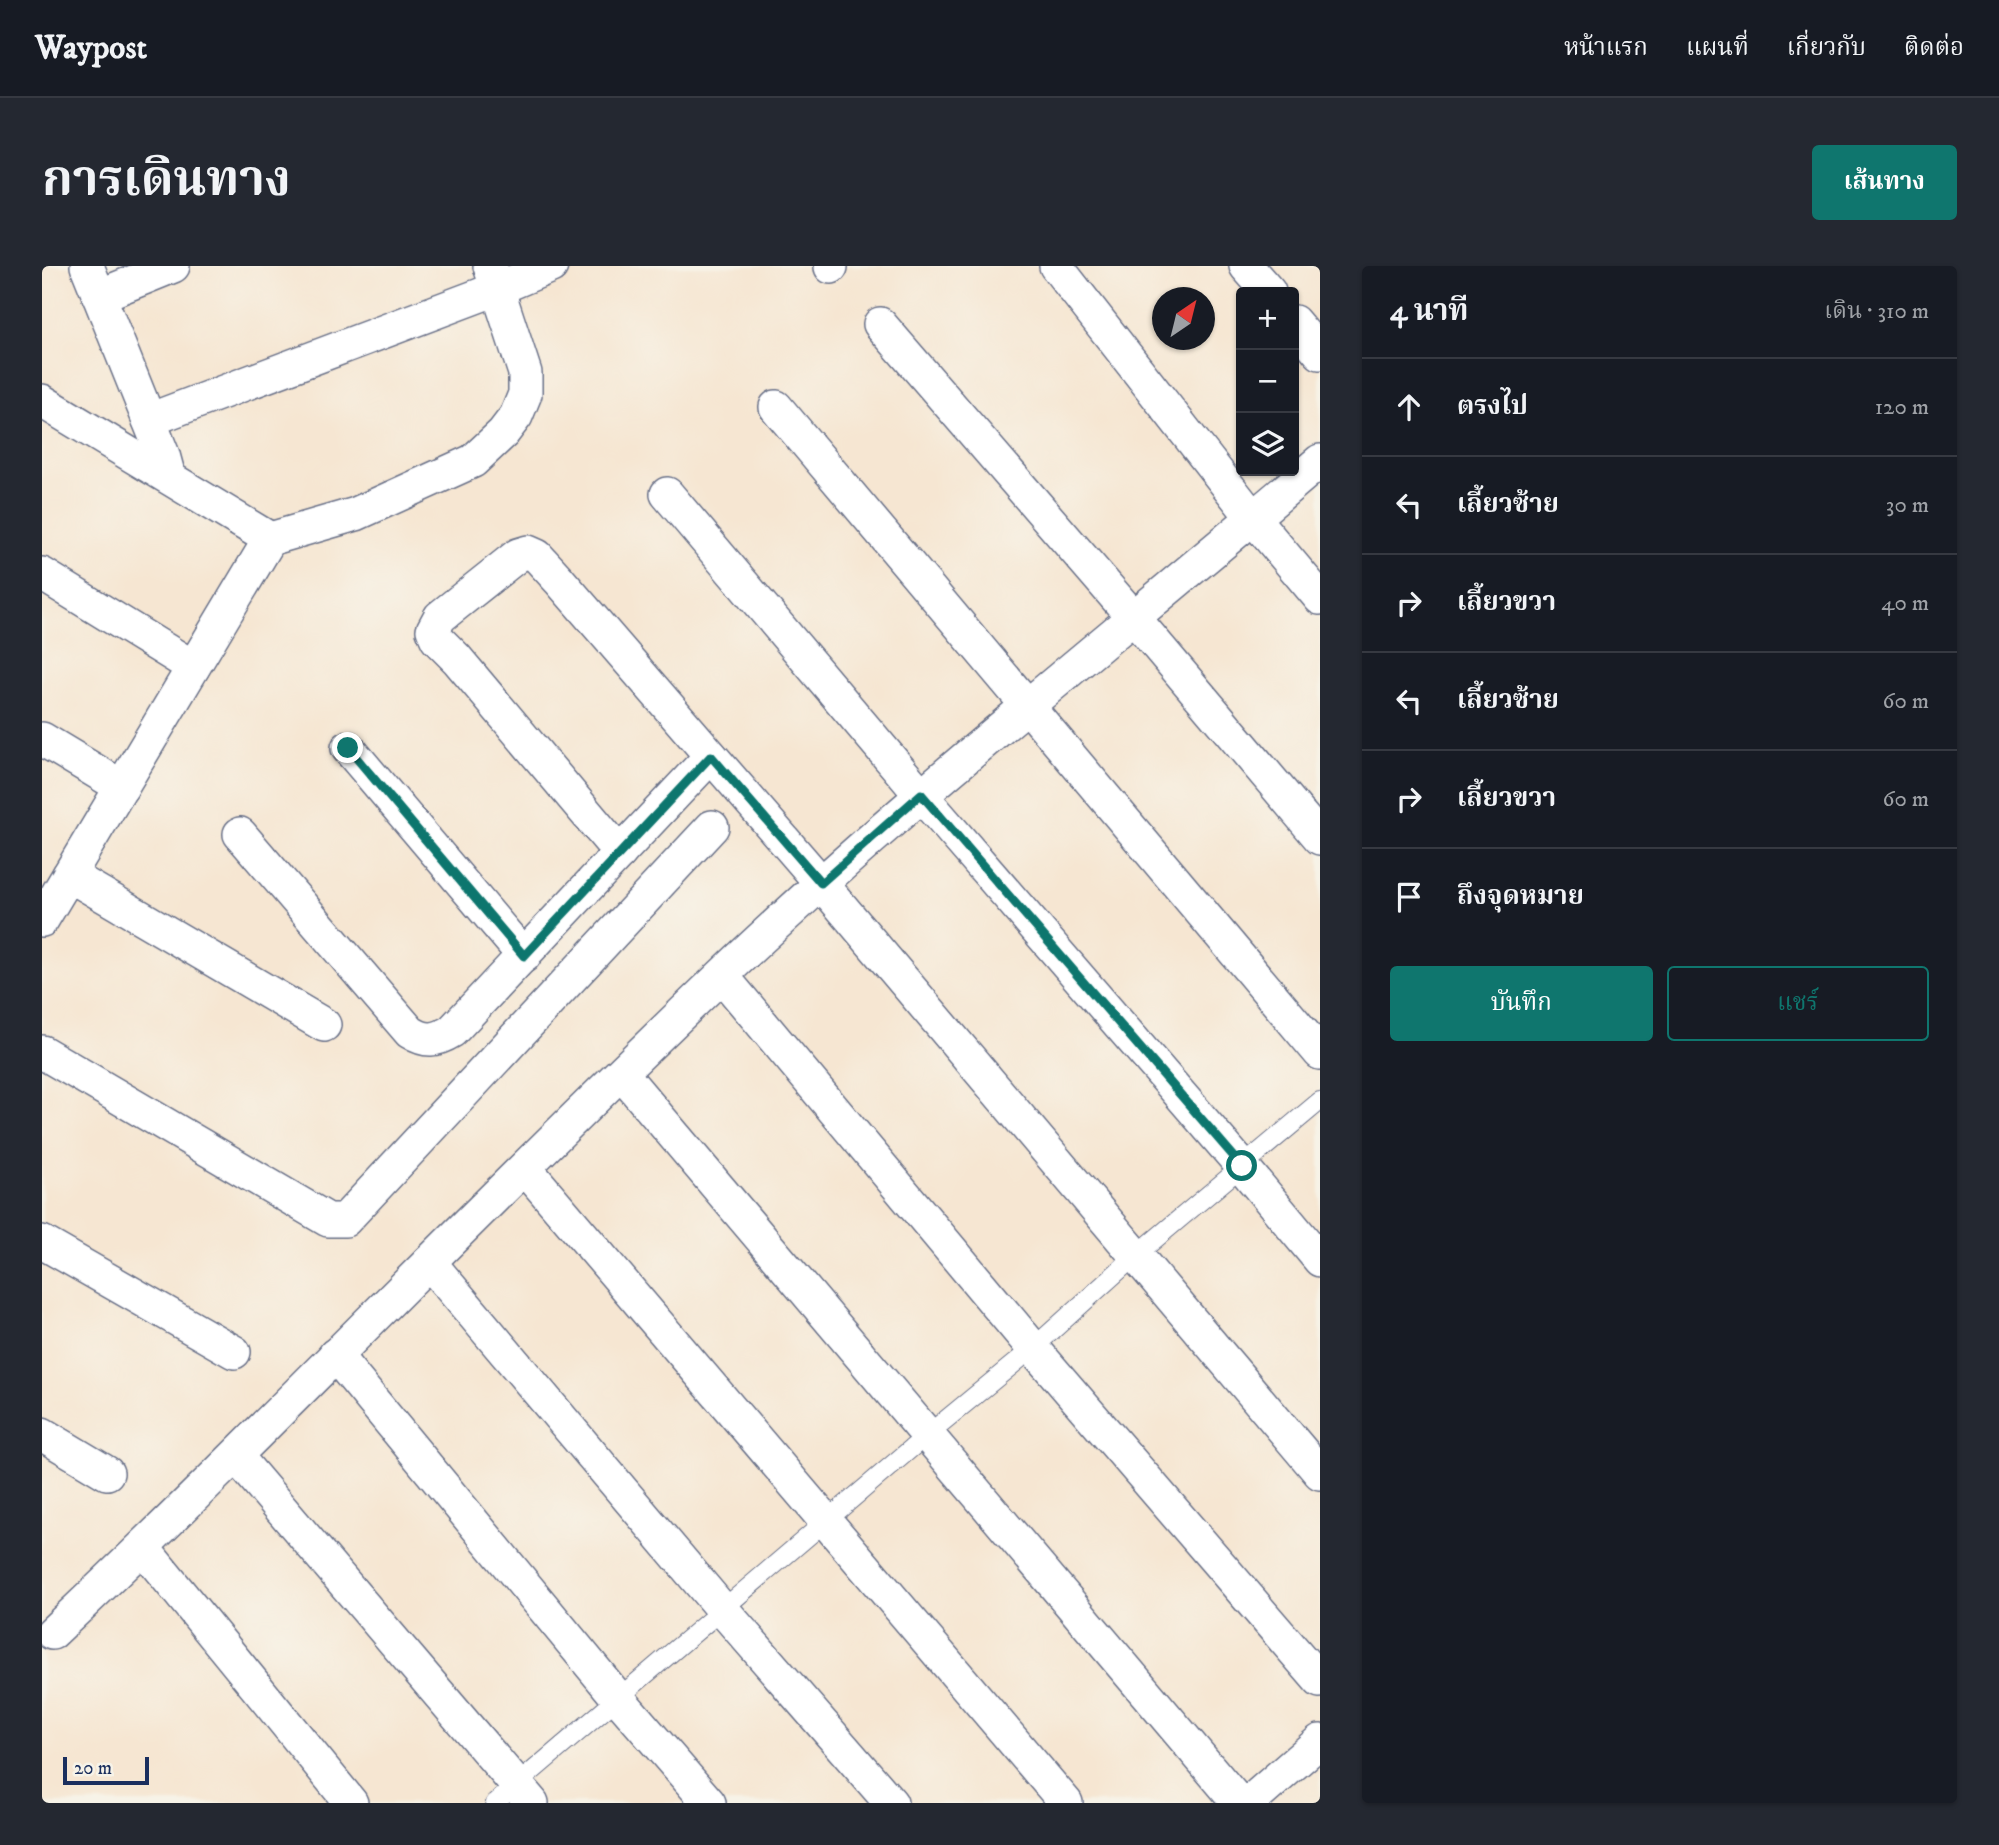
<!DOCTYPE html>
<html lang="th">
<head>
<meta charset="utf-8">
<style>
	:root { --surface:#171b24; --page:#242831; --text:#f1f3f6; --muted:#9ea1a6; --line:#363941; --accent:#0f766e }
	body { margin:0; font-family:"IM FELL DW Pica","Noto Serif Thai",serif; background:var(--page); color:var(--text) }
	.controls { position:absolute; right:21px; top:21px; display:grid; overflow:hidden; border-radius:7px; box-shadow:0 2px 5px #0004 }
	.controls button { width:63px; height:63px; display:grid; place-items:center; padding:0; border:0; border-bottom:2px solid var(--line); background:var(--surface); color:var(--text); font:35px sans-serif }
	.compass { position:absolute; left:1110px; top:21px; width:63px; height:63px; border-radius:50%; background:var(--surface); box-shadow:0 2px 5px #0004; rotate:35deg }
	.scale { position:absolute; left:21px; bottom:18px; width:86px; box-sizing:border-box; padding-left:7px; border:4px solid #1b2f5e; border-top:0; font-size:19px; line-height:24px; white-space:nowrap; color:#1b2f5e; -webkit-text-stroke:5px #f7f3e8; paint-order:stroke }
	.stop { position:absolute; width:21px; height:21px; margin:-16px; border:5px solid #0f766e; border-radius:50%; background:#fff }
	.stop.end { background:#0f766e; border-color:#fff; box-shadow:0 2px 7px #0008 }
	.list { margin:0; padding:0; list-style:none }
	h2 { display:flex; justify-content:space-between; align-items:center; height:91px; margin:0; padding:0 28px; font-size:30px }
	h2 small { font-size:23px; font-weight:400; color:var(--muted) }
	.list li { display:grid; grid-template-columns:46px 1fr auto; gap:21px; align-items:center; box-sizing:border-box; height:98px; padding:0 28px; border-top:2px solid var(--line) }
	.list b { display:block; font-size:26px; white-space:nowrap }
	.list em { font-size:23px; font-style:normal; color:var(--muted) }
	.actions { display:flex; gap:14px; padding:21px 28px }
	.actions a { flex:1; padding:16px 0; border:2px solid var(--accent); border-radius:7px; text-align:center; font-size:24px; color:var(--accent) }
	.actions .main { background:var(--accent); color:#fff }
	.icon { flex:none; width:38px; height:38px; fill:none; stroke:currentColor; stroke-width:2; stroke-linecap:round; stroke-linejoin:round }
	.map { position:relative; flex:none; width:1278px; height:1537px; overflow:hidden; border-radius:7px }
	header { display:flex; align-items:center; gap:42px; box-sizing:border-box; height:98px; padding:0 35px; background:var(--surface); border-bottom:2px solid var(--line) }
	header strong { font-size:33px }
	nav { display:flex; gap:38px; margin-inline-start:auto; font-size:24px }
	.intro { display:flex; align-items:center; justify-content:space-between; box-sizing:border-box; height:168px; padding:0 42px }
	h1 { margin:0; font-size:49px }
	.button { padding:18px 32px; border-radius:7px; background:var(--accent); color:#fff; font-size:24px; font-weight:700 }
	main { display:flex; gap:42px; padding:0 42px }
	aside { flex:1; background:var(--surface); border-radius:7px; box-shadow:0 2px 5px #0004 }
	.map>svg:first-child { display:block }
	.lines { fill:none; stroke-linecap:round; stroke-linejoin:round }
	.lane-casing { stroke:#686f87; stroke-width:20 }
	.street-casing { stroke:#686f87; stroke-width:36 }
	.lane { stroke:#fff; stroke-width:18 }
	.street { stroke:#fff; stroke-width:33 }
	.route { stroke:#0f766e; stroke-width:9 }
</style>
</head>
<body>
<header>
<strong>Waypost</strong>
<nav><a>หน้าแรก</a><a>แผนที่</a><a>เกี่ยวกับ</a><a>ติดต่อ</a></nav>
</header>
<div class="intro"><h1>การเดินทาง</h1><a class="button">เส้นทาง</a></div>
<main>
<div class="map">
<svg width="1278" height="1537" viewBox="0 0 1278 1537">
	<rect width="100%" height="100%" fill="#f7f3e8"/>
	<filter id="ink" filterUnits="userSpaceOnUse"><feTurbulence type="fractalNoise" baseFrequency=".0143" numOctaves="2"/><feDisplacementMap in="SourceGraphic" scale="14" xChannelSelector="R" yChannelSelector="G"/><feConvolveMatrix kernelMatrix="1 2 1 2 8 2 1 2 1" color-interpolation-filters="sRGB"/></filter>
	<filter id="wash" filterUnits="userSpaceOnUse"><feTurbulence type="fractalNoise" baseFrequency=".00686" numOctaves="4" result="noise"/><feDisplacementMap in="SourceGraphic" scale="28" xChannelSelector="R" yChannelSelector="G"/><feGaussianBlur stdDeviation="1.57" result="paint"/><feColorMatrix in="noise" values="0 0 0 0 0 0 0 0 0 0 0 0 0 0 0 0 0 1.4 0 .05"/><feComposite in="paint" operator="in"/></filter>
	<g filter="url(#wash)">
		<rect width="100%" height="100%" fill="#f6e6d2"/>
	</g>
	<g filter="url(#ink)">
		<g class="lines">
			<g class="lane-casing">
				<path id="lane" d="M453,1537L885,1169L991,1082L1093,990L1278,835"/>
			</g>
			<g class="street-casing">
				<g id="street">
					<path d="M45,0L121,189L127,211"/>
					<path d="M789,0V1"/>
					<path d="M1014,0L1211,252L1278,332"/>
					<path d="M1204,0L1227,26"/>
					<path d="M57,30L131,0"/>
					<path d="M1252,56L1278,87"/>
					<path d="M838,58L1092,352L1278,572"/>
					<path d="M0,135L228,273"/>
					<path d="M734,141L1278,787"/>
					<path d="M107,154L457,22L509,0"/>
					<path d="M625,228L879,529L1200,900L1278,994"/>
					<path d="M0,308L151,401"/>
					<path d="M0,473L80,521"/>
					<path d="M306,482L482,690"/>
					<path d="M198,568L368,766C384,776 394,775 410,765L669,490"/>
					<path d="M578,587L415,393L395,373L391,364L398,351L476,289L486,286L495,290L517,314L779,617L1278,1207"/>
					<path d="M27,609L282,759"/>
					<path d="M0,654L228,273L314,248L431,195L461,167L474,150L483,128V107L448,0"/>
					<path d="M680,710L991,1082L1278,1415"/>
					<path d="M0,786L286,954H303L670,561"/>
					<path d="M580,808L1197,1537"/>
					<path d="M483,902L1024,1537"/>
					<path d="M0,976L192,1086"/>
					<path d="M387,996L680,1343L849,1537"/>
					<path d="M293,1089L576,1432L667,1537"/>
					<path d="M0,1168L65,1207"/>
					<path d="M194,1190L490,1537"/>
					<path d="M101,1282L309,1537"/>
					<path d="M10,1367C118,1266 222,1161 326,1057C443,940 560,824 679,710C870,528 1078,366 1278,195"/>
					<path d="M1207,1537L1278,1475"/>
				</g>
			</g>
			<use href="#lane" class="lane"/>
			<use href="#street" class="street"/>
		</g>
	</g>
	<g class="lines" filter="url(#ink)">
		<path class="route" d="M306,482L482,690L669,490L779,617L879,528L1200,900"/>
	</g>
</svg>
<div class="controls">
<button>+</button>
<button>−</button>
<button><svg class="icon" aria-label="layers" viewBox="0 0 24 24"><path d="M12 4l9 5-9 5-9-5zM3 14l9 5 9-5"/></svg></button>
</div>
<svg class="compass" viewBox="-18 -18 36 36"><path d="M0-13l5 13h-10z" fill="#e53935"/><path d="M0 13l5-13h-10z" fill="#9ea1a6"/></svg>
<div class="scale">20 m</div>
<div class="stop" style="left:1200px;top:900px"></div>
<div class="stop end" style="left:306px;top:482px"></div>
</div>
<aside>
<h2>4 นาที<small>เดิน · 310 m</small></h2>
<ul class="list">
<li><svg class="icon" aria-label="ahead" viewBox="0 0 24 24"><path d="M12 20V5M6 11l6-6 6 6"/></svg><div><b>ตรงไป</b></div><em>120 m</em></li>
<li><svg class="icon" aria-label="left" viewBox="0 0 24 24"><path d="M17 20v-9H6M10 6l-5 5 5 5"/></svg><div><b>เลี้ยวซ้าย</b></div><em>30 m</em></li>
<li><svg class="icon" aria-label="right" viewBox="0 0 24 24"><path d="M7 20v-9h11M14 6l5 5-5 5"/></svg><div><b>เลี้ยวขวา</b></div><em>40 m</em></li>
<li><svg class="icon" aria-label="left" viewBox="0 0 24 24"><path d="M17 20v-9H6M10 6l-5 5 5 5"/></svg><div><b>เลี้ยวซ้าย</b></div><em>60 m</em></li>
<li><svg class="icon" aria-label="right" viewBox="0 0 24 24"><path d="M7 20v-9h11M14 6l5 5-5 5"/></svg><div><b>เลี้ยวขวา</b></div><em>60 m</em></li>
<li><svg class="icon" aria-label="arrive" viewBox="0 0 24 24"><path d="M6 21V4h12l-3 4 3 4H6"/></svg><div><b>ถึงจุดหมาย</b></div></li>
</ul>
<div class="actions"><a class="main">บันทึก</a><a>แชร์</a></div>
</aside>
</main>
</body>
</html>
